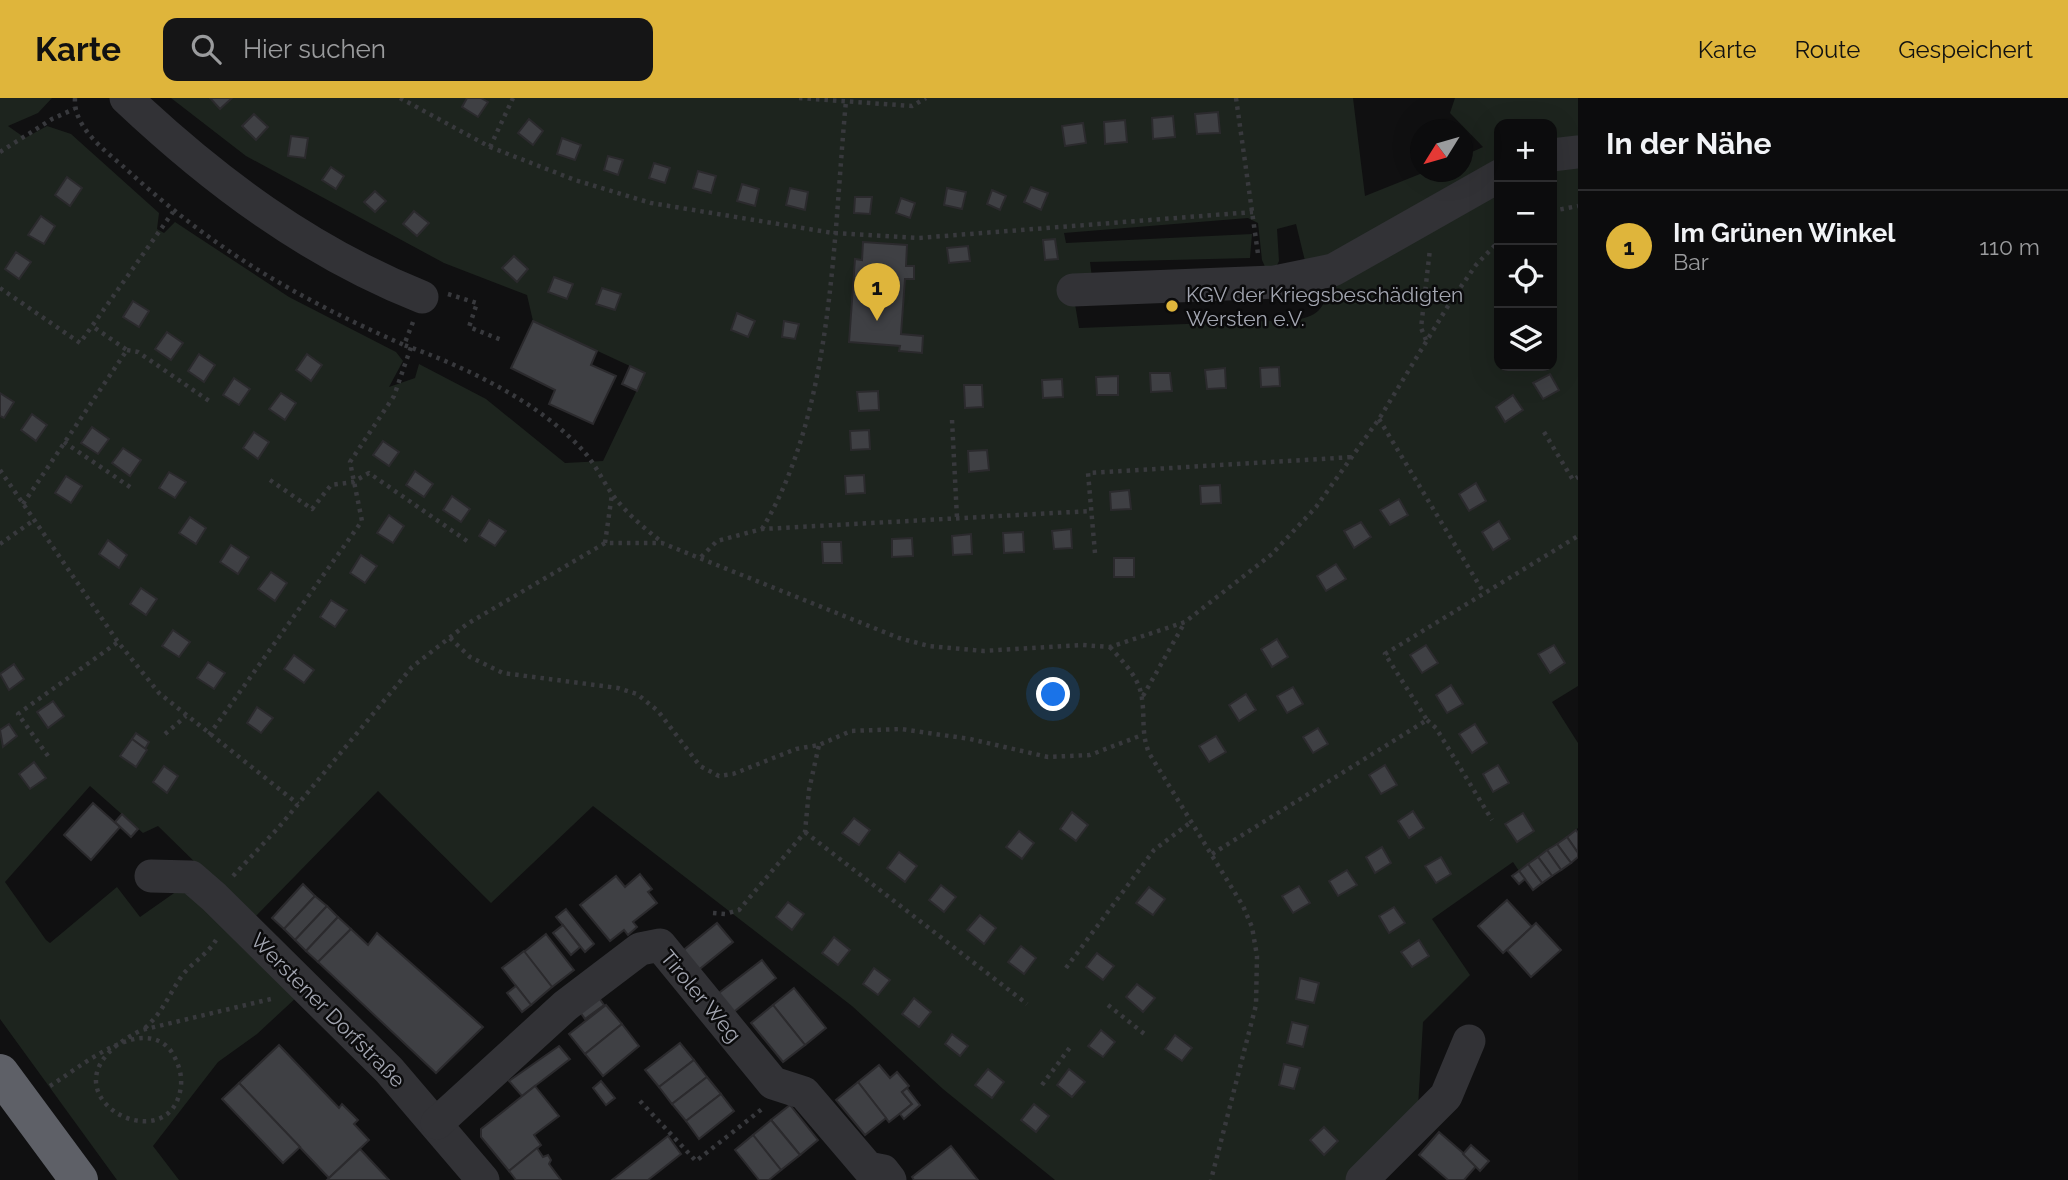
<!DOCTYPE html>
<html lang="de">
<head>
<meta charset="utf-8">
<style>
	:root { --surface:#0c0c0d; --page:#151516; --text:#f1f3f6; --muted:#9a9b9d; --line:#2c2c2e; --accent:#dfb53b }
	body { margin:0; font-family:Raleway,sans-serif; background:var(--page); color:var(--text) }
	.controls { position:absolute; right:21px; top:21px; display:grid; overflow:hidden; border-radius:14px; box-shadow:0 7px 28px #0002 }
	.controls button { width:63px; height:63px; display:grid; place-items:center; padding:0; border:0; border-bottom:2px solid var(--line); background:var(--surface); color:var(--text); font:35px sans-serif }
	.compass { position:absolute; left:1410px; top:21px; width:63px; height:63px; border-radius:50%; background:var(--surface); box-shadow:0 7px 28px #0002; rotate:233deg }
	.you { position:absolute; left:1054px; top:597px; width:24px; height:24px; margin:-18px; border:5px solid #fff; border-radius:50%; background:#1a73e8; box-shadow:0 0 0 10px #1a73e833 }
	.badge { display:grid; place-items:center; width:46px; height:46px; border-radius:50%; background:var(--accent); color:#111; font-size:23px; font-weight:700 }
	.pin { position:absolute; translate:-50% -58px; filter:drop-shadow(0 2px 4px #0008) }
	.pin::after { content:''; position:absolute; top:37px; width:24px; height:21px; background:inherit; clip-path:polygon(0 0,100% 0,50% 100%) }
	.list { margin:0; padding:0; list-style:none }
	h2 { display:flex; justify-content:space-between; align-items:center; height:91px; margin:0; padding:0 28px; font-size:30px }
	h2 small { font-size:23px; font-weight:400; color:var(--muted) }
	.list li { display:grid; grid-template-columns:46px 1fr auto; gap:21px; align-items:center; box-sizing:border-box; height:112px; padding:0 28px; border-top:2px solid var(--line) }
	.list b { display:block; font-size:26px; white-space:nowrap }
	.list p { margin:0; font-size:23px; white-space:nowrap; color:var(--muted) }
	.list em { font-size:23px; font-style:normal; color:var(--muted) }
	.icon { flex:none; width:38px; height:38px; fill:none; stroke:currentColor; stroke-width:2; stroke-linecap:round; stroke-linejoin:round }
	.map { position:relative; flex:none; width:1578px; height:1082px; overflow:hidden }
	header { display:flex; align-items:center; gap:42px; box-sizing:border-box; height:98px; padding:0 35px; background:var(--accent); color:#111 }
	header strong { font-size:33px }
	nav { display:flex; gap:38px; margin-inline-start:auto; font-size:24px }
	.search { width:490px; height:63px; background:var(--page); display:flex; align-items:center; gap:18px; box-sizing:border-box; padding:0 24px; border-radius:14px; color:var(--muted); font-size:26px }
	main { display:flex }
	aside { flex:1; background:var(--surface) }
	.map>svg:first-child { display:block }
	.green { fill:#1d241e }
	.building { fill:#3f4044; stroke:#2b2a2d; stroke-width:2 }
	.lines { fill:none; stroke-linecap:round; stroke-linejoin:round }
	.path { stroke:#38393d; stroke-width:4.5; stroke-dasharray:3.5 5; stroke-linecap:butt }
	.minor { stroke:#323236; stroke-width:33 }
	.highway { stroke:#5e6067; stroke-width:38 }
	.poi-dot { fill:#dfb53b; stroke:#0b0b0c; stroke-width:2.5 }
	.labels { text-anchor:middle; dominant-baseline:central; stroke-width:5; stroke-linejoin:round; paint-order:stroke }
	.poi-label { font-size:21px; fill:#a3a6b1; stroke:#0b0b0c; text-anchor:start }
	.street-label { font-size:21px; fill:#a3a6b1; stroke:#0b0b0c }
</style>
</head>
<body>
<header>
<strong>Karte</strong>
<div class="search"><svg class="icon" aria-label="search" viewBox="0 0 24 24"><circle cx="10" cy="10" r="6"/><path d="M15 15l6 6"/></svg>Hier suchen</div>
<nav><a>Karte</a><a>Route</a><a>Gespeichert</a></nav>
</header>
<main>
<div class="map">
<svg width="1578" height="1082" viewBox="0 0 1578 1082">
	<rect width="100%" height="100%" fill="#101011"/>
	<path class="green" d="M0,0H52L38,15L8,28L25,40L47,28L71,36L159,115L157,131L164,135L175,124L289,199L396,254L403,263L389,289L415,280L419,266L486,301L565,365L603,363L645,275L533,223L527,197L444,165L246,58L171,0H1353L1365,98L1425,74H1462L1463,58L1483,49L1450,15L1455,0H1578V40L1552,42V26H1499V65L1341,155L1305,163L1296,126L1277,131L1279,163L1276,169L1266,171L1262,162L1258,125L1248,120L1064,135L1066,145L1252,136L1250,160L1090,164L1092,180L1071,182L1079,230L1294,222C1323,218 1322,208 1333,184L1499,87V268H1552V67L1578,63V588L1552,604L1578,645V730L1519,773L1513,764L1432,821L1470,877L1423,924L1418,1009L1348,1082H1055L943,991L852,908L593,708L491,805L378,693L253,821L158,728L143,735L90,688L5,784L46,842L50,845L117,789L140,819L177,793L193,792L298,898L257,936L218,964L153,1048L179,1082H117L0,921Z"/>
	<g class="building">
		<path d="M210,0H232L220,11Z"/>
		<path d="M467,0H481L488,4L478,19L462,9Z"/>
		<path d="M1218,14L1220,35L1197,36L1195,16Z"/>
		<path d="M254,16L268,29L256,42L242,28Z"/>
		<path d="M1173,18L1175,39L1153,41L1152,20Z"/>
		<path d="M529,21L543,33L533,47L518,35Z"/>
		<path d="M1125,22L1127,44L1105,46L1104,24Z"/>
		<path d="M1083,25L1086,45L1065,48L1062,28Z"/>
		<path d="M291,38L308,40L305,60L288,58Z"/>
		<path d="M562,40L581,47L575,62L557,56Z"/>
		<path d="M608,58L623,62L618,77L604,72Z"/>
		<path d="M654,65L670,70L665,85L649,80Z"/>
		<path d="M331,69L344,78L336,91L322,82Z"/>
		<path d="M698,73L716,78L711,95L693,90Z"/>
		<path d="M67,79L82,90L70,108L55,97Z"/>
		<path d="M742,86L759,91L755,108L737,103Z"/>
		<path d="M1031,89L1048,95L1041,112L1024,104Z"/>
		<path d="M790,90L808,94L805,112L786,107Z"/>
		<path d="M947,90L966,94L962,111L944,107Z"/>
		<path d="M992,92L1006,98L1000,112L987,106Z"/>
		<path d="M375,93L386,103L375,114L364,104Z"/>
		<path d="M855,99H872L870,116L854,115Z"/>
		<path d="M901,100L915,105L910,120L896,115Z"/>
		<path d="M414,113L429,125L417,138L403,126Z"/>
		<path d="M41,118L55,128L44,146L28,137Z"/>
		<path d="M1055,141L1058,161L1045,162L1043,142Z"/>
		<path d="M863,144L907,147L906,168H914V181H905L901,236L923,238L922,255L899,253L900,248L849,244L855,161L862,162Z"/>
		<path d="M968,148L970,163L949,165L947,150Z"/>
		<path d="M16,154L31,164L19,181L5,171Z"/>
		<path d="M514,158L528,171L517,184L502,170Z"/>
		<path d="M554,179L573,186L567,201L548,194Z"/>
		<path d="M602,190L621,196L615,212L596,206Z"/>
		<path d="M133,203L149,213L139,229L123,219Z"/>
		<path d="M737,215L755,223L748,239L731,232Z"/>
		<path d="M533,223L597,253L591,267L616,278L593,326L549,306L555,292L511,270Z"/>
		<path d="M784,223L799,226L795,241L782,239Z"/>
		<path d="M167,234L183,245L171,262L155,251Z"/>
		<path d="M199,256L215,267L204,284L188,273Z"/>
		<path d="M307,256L322,267L311,283L296,272Z"/>
		<path d="M630,268L645,275L637,293L622,286Z"/>
		<path d="M1279,269L1280,288L1261,289L1260,270Z"/>
		<path d="M1225,270L1226,290L1207,291L1205,272Z"/>
		<path d="M1150,275H1170L1172,293L1151,294Z"/>
		<path d="M1550,276L1559,292L1543,301L1533,285Z"/>
		<path d="M1118,278V297H1097L1096,279Z"/>
		<path d="M234,280L250,291L239,307L223,297Z"/>
		<path d="M1062,281L1063,299L1043,300L1042,282Z"/>
		<path d="M964,287H982L983,309L965,310Z"/>
		<path d="M878,293L879,312L859,313L857,294Z"/>
		<path d="M0,295L14,304L4,320L0,318Z"/>
		<path d="M281,295L296,305L285,322L269,311Z"/>
		<path d="M1513,297L1523,312L1505,324L1496,309Z"/>
		<path d="M32,316L47,327L36,343L21,332Z"/>
		<path d="M92,329L109,341L98,356L81,345Z"/>
		<path d="M869,332L870,351L851,352L850,333Z"/>
		<path d="M254,334L269,344L258,361L243,350Z"/>
		<path d="M383,343L399,354L389,368L373,357Z"/>
		<path d="M123,350L141,362L130,378L112,365Z"/>
		<path d="M987,352L989,372L969,374L968,353Z"/>
		<path d="M415,373L433,386L424,399L406,387Z"/>
		<path d="M169,374L186,384L175,400L159,390Z"/>
		<path d="M864,377L865,395L846,396L845,378Z"/>
		<path d="M66,378L82,388L71,405L55,395Z"/>
		<path d="M1476,385L1486,403L1469,413L1459,396Z"/>
		<path d="M1220,387L1221,405L1201,406L1200,388Z"/>
		<path d="M1129,392L1131,411L1111,412L1110,394Z"/>
		<path d="M452,398L470,411L461,424L443,412Z"/>
		<path d="M1399,401L1408,417L1390,427L1380,412Z"/>
		<path d="M389,417L404,428L393,445L377,435Z"/>
		<path d="M190,419L206,430L196,446L179,435Z"/>
		<path d="M489,422L506,433L495,448L479,438Z"/>
		<path d="M1499,423L1510,441L1493,452L1482,434Z"/>
		<path d="M1361,424L1371,439L1354,450L1344,433Z"/>
		<path d="M1071,431L1072,450L1054,451L1052,433Z"/>
		<path d="M1023,434L1024,454L1004,455L1003,435Z"/>
		<path d="M971,436L972,456L953,457L952,438Z"/>
		<path d="M912,440L913,458L892,459V441Z"/>
		<path d="M108,442L127,457L119,470L99,456Z"/>
		<path d="M822,444H841L842,465H823Z"/>
		<path d="M231,447L249,459L238,476L220,464Z"/>
		<path d="M361,457L377,468L365,485L350,475Z"/>
		<rect x="1114" y="460" width="20" height="19"/>
		<path d="M1336,466L1346,481L1326,493L1317,478Z"/>
		<path d="M271,474L287,485L275,503L258,491Z"/>
		<path d="M141,490L157,501L146,517L130,506Z"/>
		<path d="M331,502L347,512L335,529L320,519Z"/>
		<path d="M173,532L190,544L179,559L162,548Z"/>
		<path d="M1277,541L1288,559L1272,569L1261,551Z"/>
		<path d="M1426,547L1438,565L1422,575L1410,557Z"/>
		<path d="M1554,547L1565,565L1550,575L1538,556Z"/>
		<path d="M294,557L314,572L304,585L284,571Z"/>
		<path d="M208,564L225,575L214,591L197,580Z"/>
		<path d="M14,566L24,581L9,592L0,576Z"/>
		<path d="M1451,587L1463,606L1447,615L1436,597Z"/>
		<path d="M1293,589L1303,606L1287,615L1277,598Z"/>
		<path d="M1246,596L1256,612L1239,623L1229,607Z"/>
		<path d="M53,603L64,618L48,630L37,614Z"/>
		<path d="M257,609L273,620L261,635L247,625Z"/>
		<path d="M9,626L17,638L3,649L0,632Z"/>
		<path d="M1475,626L1487,645L1472,655L1459,636Z"/>
		<path d="M1318,630L1328,646L1313,655L1303,639Z"/>
		<path d="M136,635L149,644L145,651L132,641Z"/>
		<path d="M1216,638L1226,654L1209,664L1199,648Z"/>
		<path d="M132,641L147,652L136,669L120,658Z"/>
		<path d="M34,664L46,680L30,691L19,676Z"/>
		<path d="M1385,667L1397,687L1381,696L1369,677Z"/>
		<path d="M1498,667L1509,685L1493,694L1483,676Z"/>
		<path d="M164,668L178,678L167,695L153,684Z"/>
		<path d="M93,705L120,729L91,762L64,737Z"/>
		<path d="M1413,713L1424,730L1409,740L1398,723Z"/>
		<path d="M1072,714L1088,727L1076,743L1060,731Z"/>
		<path d="M1523,715L1534,733L1517,744L1505,726Z"/>
		<path d="M122,716L138,731L131,739L115,724Z"/>
		<path d="M854,720L870,732L859,747L842,735Z"/>
		<path d="M1576,732L1578,735V755L1567,739Z"/>
		<path d="M1019,733L1034,745L1022,761L1006,749Z"/>
		<path d="M1567,739L1578,755V759L1571,765L1557,746Z"/>
		<path d="M1557,746L1571,765L1561,772L1547,752Z"/>
		<path d="M1382,749L1391,765L1375,775L1366,759Z"/>
		<path d="M1547,752L1561,772L1552,778L1538,759Z"/>
		<path d="M899,754L917,768L905,784L887,770Z"/>
		<path d="M1441,759L1451,776L1436,785L1425,768Z"/>
		<path d="M1538,759L1552,778L1542,785L1528,766Z"/>
		<path d="M1528,766L1542,785L1533,792L1519,773Z"/>
		<path d="M1347,772L1357,787L1338,798L1329,783Z"/>
		<path d="M1519,773L1525,781L1519,786L1512,778Z"/>
		<path d="M640,776L652,791L648,794L657,805L633,824L637,829L628,837L624,832L610,843L580,807L616,778L625,789Z"/>
		<path d="M303,786L315,798L284,831L272,820Z"/>
		<path d="M941,787L956,799L944,814L929,802Z"/>
		<path d="M1299,788L1310,805L1293,815L1282,798Z"/>
		<path d="M1149,789L1165,801L1153,817L1136,805Z"/>
		<path d="M315,798L327,808L295,842L284,831Z"/>
		<path d="M1507,802L1532,829L1503,855L1478,828Z"/>
		<path d="M788,804L804,816L792,832L776,819Z"/>
		<path d="M327,808L338,819L306,853L295,842Z"/>
		<path d="M1394,809L1405,825L1389,835L1379,818Z"/>
		<path d="M566,811L594,846L585,854L556,819Z"/>
		<path d="M980,817L996,830L984,846L967,832Z"/>
		<path d="M338,819L351,831L318,864L306,853Z"/>
		<path d="M717,825L733,844L696,874L680,855Z"/>
		<path d="M1536,825L1561,852L1531,879L1507,852Z"/>
		<path d="M563,827L580,849L571,857L553,835Z"/>
		<path d="M351,831L368,847L377,835L483,929L436,975L318,864Z"/>
		<path d="M546,836L574,872L552,889L524,854Z"/>
		<path d="M834,839L850,852L838,867L822,855Z"/>
		<path d="M1419,842L1429,858L1412,869L1401,854Z"/>
		<path d="M1021,848L1036,860L1024,876L1008,864Z"/>
		<path d="M524,853L552,889L531,907L502,870Z"/>
		<path d="M1097,855L1114,868L1103,882L1086,869Z"/>
		<path d="M762,862L776,880L730,917L715,898Z"/>
		<path d="M874,870L890,882L878,897L863,886Z"/>
		<path d="M1300,880L1319,885L1314,905L1296,901Z"/>
		<path d="M1137,886L1155,900L1143,914L1126,899Z"/>
		<path d="M516,888L531,907L522,914L507,895Z"/>
		<path d="M794,890L826,930L805,947L773,907Z"/>
		<path d="M597,897L604,907L585,921L578,911Z"/>
		<path d="M914,900L931,914L919,929L902,916Z"/>
		<path d="M606,907L622,926L585,956L569,936Z"/>
		<path d="M773,907L805,947L783,964L751,925Z"/>
		<path d="M1292,924L1308,928L1303,949L1287,945Z"/>
		<path d="M622,926L639,948L603,978L585,956Z"/>
		<path d="M1101,932L1115,944L1103,959L1088,948Z"/>
		<path d="M952,936L968,948L960,958L945,946Z"/>
		<path d="M1175,937L1192,950L1182,963L1165,951Z"/>
		<path d="M680,945L694,962L659,989L645,972Z"/>
		<path d="M279,947L339,1010L342,1006L358,1022L354,1026L369,1042L329,1080L239,985Z"/>
		<path d="M559,948L570,961L522,998L509,983Z"/>
		<path d="M694,962L707,979L672,1006L659,989Z"/>
		<path d="M1284,966L1300,970L1294,991L1279,987Z"/>
		<path d="M879,967L890,980L897,974L909,988L902,994L912,1006L889,1024L858,984Z"/>
		<path d="M988,971L1004,984L992,1000L975,987Z"/>
		<path d="M1069,971L1085,984L1072,999L1057,987Z"/>
		<path d="M707,979L721,996L686,1023L672,1006Z"/>
		<path d="M601,983L615,1000L606,1007L593,990Z"/>
		<path d="M858,984L886,1020L865,1037L836,1002Z"/>
		<path d="M239,985L300,1049L283,1065L222,1001Z"/>
		<path d="M535,988L559,1018L534,1037L541,1047L509,1073L481,1039V1031Z"/>
		<path d="M907,990L920,1007L904,1021L900,1016L912,1006L902,994Z"/>
		<path d="M721,996L734,1013L699,1041L686,1023Z"/>
		<path d="M1034,1006L1049,1018L1036,1034L1021,1022Z"/>
		<path d="M790,1007L818,1042L800,1057L771,1022Z"/>
		<path d="M771,1022L800,1057L781,1072L753,1037Z"/>
		<path d="M1324,1029L1338,1043L1324,1057L1310,1042Z"/>
		<path d="M1439,1034L1477,1067L1464,1082H1448L1419,1057Z"/>
		<path d="M753,1037L781,1072L769,1082H759L735,1052Z"/>
		<path d="M668,1038L681,1056L648,1082H612Z"/>
		<path d="M1471,1047L1489,1063L1480,1073L1463,1056Z"/>
		<path d="M951,1048L978,1082H914L912,1079Z"/>
		<path d="M537,1050L543,1059L548,1057L551,1062L549,1066L561,1082H516L509,1073Z"/>
		<path d="M360,1051L389,1082H327L329,1080Z"/>
	</g>
	<g class="lines">
		<g class="path">
			<path d="M75,0C73,30 106,53 126,71C216,153 293,198 404,247"/>
			<path d="M400,0L490,49L575,82L651,105L833,135L918,140L1253,114"/>
			<path d="M799,0L912,8L926,0"/>
			<path d="M1236,0L1258,156"/>
			<path d="M490,49L513,0"/>
			<path d="M0,54L52,21L74,11"/>
			<path d="M1552,113L1578,108"/>
			<path d="M0,190L80,245L173,114"/>
			<path d="M448,196L477,205L469,229L504,243"/>
			<path d="M413,224L404,247C466,269 542,305 586,356C596,368 603,383 612,396C626,415 644,430 662,444"/>
			<path d="M1426,242L1421,230L1430,151"/>
			<path d="M127,252L138,254L212,305"/>
			<path d="M1379,321L1484,495"/>
			<path d="M952,322L957,420"/>
			<path d="M1544,334L1573,382L1578,379"/>
			<path d="M64,344L133,391"/>
			<path d="M0,372L118,544L159,595L298,706"/>
			<path d="M270,382L312,411L331,387L353,384L369,375L467,443"/>
			<path d="M23,406L127,252L92,228"/>
			<path d="M762,431C834,312 833,139 846,3"/>
			<path d="M605,445L612,396"/>
			<path d="M0,446L34,422"/>
			<path d="M1095,455L1088,375L1353,359"/>
			<path d="M701,459L717,443L762,431L1091,413"/>
			<path d="M450,540L470,559L503,575L618,590L637,596L658,613L700,668L719,678L733,676L796,651L819,647L851,633L901,631L970,641L1048,659L1090,657L1142,637"/>
			<path d="M1110,549C1123,564 1140,580 1142,601C1145,621 1141,635 1149,655L1243,808L1252,829L1257,858L1256,907L1211,1082"/>
			<path d="M1143,598L1185,524"/>
			<path d="M1427,622L1436,630L1492,722"/>
			<path d="M165,636L186,618"/>
			<path d="M209,637L362,423L350,364L394,298L411,249"/>
			<path d="M48,658L18,616L118,544"/>
			<path d="M805,734L1027,906"/>
			<path d="M1212,756L1427,622L1385,556L1578,438"/>
			<path d="M233,778L279,729L412,569L467,526L605,445H662L899,540L929,548L983,553L1082,547L1110,549L1185,524L1272,456L1316,409L1379,321L1451,203L1476,167L1499,143"/>
			<path d="M713,815L725,816L739,812L805,734L809,692L819,647"/>
			<path d="M1066,870L1154,752L1191,724"/>
			<path d="M1108,907L1147,938"/>
			<path d="M145,930C162,915 169,897 181,879C191,865 207,857 216,842"/>
			<path d="M1042,987L1071,948"/>
			<path d="M50,988C78,971 142,915 171,953C178,964 182,975 181,988C171,1071 23,989 142,932L275,900"/>
			<path d="M640,1003L696,1063L762,1011"/>
		</g>
		<g class="minor">
			<path d="M126,0C214,83 309,154 422,199"/>
			<path d="M1552,57L1578,54"/>
			<path d="M1073,192L1275,184L1333,172L1499,78"/>
			<path d="M151,778L191,779L214,799L389,972L483,1082"/>
			<path d="M437,1025L565,908L640,851L660,847L773,985L804,995L868,1070L883,1073L890,1082"/>
			<path d="M1362,1082L1446,998L1469,943"/>
		</g>
		<path class="highway" d="M0,975L79,1082"/>
	</g>
	<circle class="poi-dot" cx="1172" cy="208" r="7"/>
	<g class="labels">
		<g class="poi-label">
			<text x="1186" y="196">KGV der Kriegsbeschädigten<tspan x="1186" dy="24">Wersten e.V.</tspan></text>
		</g>
		<g class="street-label">
			<text transform="translate(701 898) rotate(50)">Tiroler Weg</text>
			<text transform="translate(328 912) rotate(45)">Werstener Dorfstraße</text>
		</g>
	</g>
</svg>
<div class="controls">
<button>+</button>
<button>−</button>
<button><svg class="icon" aria-label="locate" viewBox="0 0 24 24"><circle cx="12" cy="12" r="6"/><path d="M12 2v4M12 18v4M2 12h4M18 12h4"/></svg></button>
<button><svg class="icon" aria-label="layers" viewBox="0 0 24 24"><path d="M12 4l9 5-9 5-9-5zM3 14l9 5 9-5"/></svg></button>
</div>
<svg class="compass" viewBox="-18 -18 36 36"><path d="M0-13l5 13h-10z" fill="#e53935"/><path d="M0 13l5-13h-10z" fill="#9a9b9d"/></svg>
<div class="you"></div>
<div class="pin badge" style="left:877px;top:223px">1</div>
</div>
<aside>
<h2>In der Nähe<small></small></h2>
<ul class="list">
<li><span class="badge">1</span><div><b>Im Grünen Winkel</b><p>Bar</p></div><em>110 m</em></li>
</ul>
</aside>
</main>
</body>
</html>
